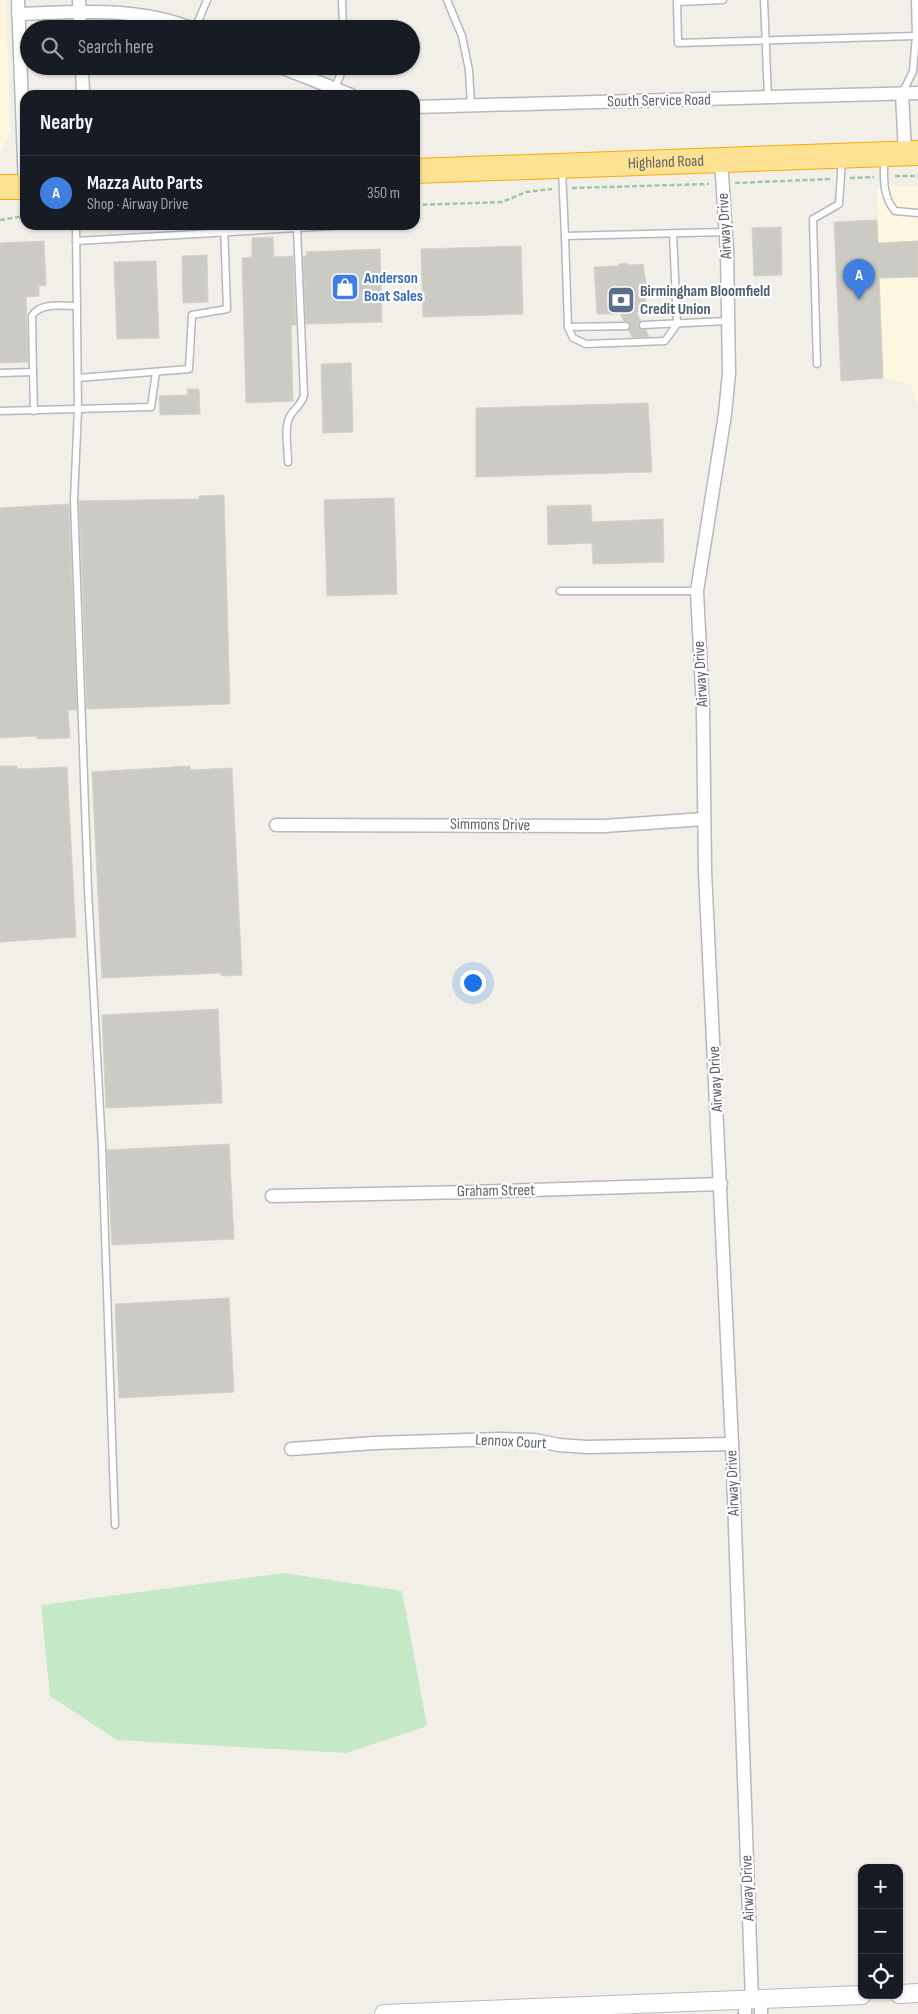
<!DOCTYPE html>
<html lang="en">
<head>
<meta charset="utf-8">
<style>
	:root { --surface:#171b24; --page:#20242c; --text:#f1f3f6; --muted:#9ea1a6; --line:#363941; --accent:#ea4335 }
	body { margin:0; font-family:"Sofia Sans Condensed",sans-serif; background:var(--page); color:var(--text) }
	.controls { position:absolute; right:15px; bottom:15px; display:grid; overflow:hidden; border-radius:10px; box-shadow:0 1px 4px #0004 }
	.controls button { width:45px; height:45px; display:grid; place-items:center; padding:0; border:0; border-bottom:1px solid var(--line); background:var(--surface); color:var(--text); font:25px sans-serif }
	.you { position:absolute; left:472px; top:982px; width:18px; height:18px; margin:-12px; border:4px solid #fff; border-radius:50%; background:#1a73e8; box-shadow:0 0 0 8px #1a73e833 }
	.badge { display:grid; place-items:center; width:32px; height:32px; border-radius:50%; background:var(--accent); color:#fff; font-size:16px; font-weight:700 }
	.pin { position:absolute; translate:-50% -41px; filter:drop-shadow(0 1px 2px #0008) }
	.pin::after { content:''; position:absolute; top:26px; width:18px; height:15px; background:inherit; clip-path:polygon(0 0,100% 0,50% 100%) }
	.list { margin:0; padding:0; list-style:none }
	h2 { display:flex; justify-content:space-between; align-items:center; height:65px; margin:0; padding:0 20px; font-size:21px }
	h2 small { font-size:16px; font-weight:400; color:var(--muted) }
	.list li { display:grid; grid-template-columns:32px 1fr auto; gap:15px; align-items:center; box-sizing:border-box; height:75px; padding:0 20px; border-top:1px solid var(--line) }
	.list b { display:block; font-size:19px; white-space:nowrap }
	.list p { margin:0; font-size:16px; white-space:nowrap; color:var(--muted) }
	.list em { font-size:16px; font-style:normal; color:var(--muted) }
	.icon { flex:none; width:28px; height:28px; fill:none; stroke:currentColor; stroke-width:2; stroke-linecap:round; stroke-linejoin:round }
	.map { position:relative; flex:none; width:918px; height:2014px; overflow:hidden }
	.search { position:absolute; background:var(--surface); box-shadow:0 1px 4px #0004; left:20px; top:20px; width:400px; height:55px; display:flex; align-items:center; gap:12px; box-sizing:border-box; padding:0 18px; border-radius:28px; color:var(--muted); font-size:19px }
	.panel { position:absolute; background:var(--surface); box-shadow:0 1px 4px #0004; left:20px; top:90px; width:400px; height:140px; border-radius:15px }
	.map>svg:first-child { display:block }
	.commercial { fill:#fef7e0 }
	.green { fill:#c5e8c5 }
	.building { fill:#cccac5; stroke:#d6d1c6 }
	.lines { fill:none; stroke-linecap:round; stroke-linejoin:round }
	.lane-casing { stroke:#b5b8bc; stroke-width:9 }
	.street-casing { stroke:#b5b8bc; stroke-width:15 }
	.secondary-casing { stroke:#b6babf; stroke-width:20 }
	.highway-casing { stroke:#f9ab00; stroke-width:26 }
	.path { stroke:#9cc7a9; stroke-width:2.5; stroke-dasharray:5 2.5; stroke-linecap:butt }
	.lane { stroke:#fff; stroke-width:6 }
	.street { stroke:#fff; stroke-width:12 }
	.secondary { stroke:#fff; stroke-width:18 }
	.highway { stroke:#fde293; stroke-width:24 }
	.labels { text-anchor:middle; dominant-baseline:central; stroke-width:4.5; stroke-linejoin:round; paint-order:stroke }
	.street-label { font-size:16px; fill:#5f6368; stroke:#fff }
	.shop-label { font-size:16px; font-weight:bold; fill:#366cbe; stroke:#fff; text-anchor:start }
	.service-label { font-size:16px; font-weight:bold; fill:#4e5e75; stroke:#fff; text-anchor:start }
</style>
</head>
<body>
<div class="map">
<svg width="918" height="2014" viewBox="0 0 918 2014">
	<rect width="100%" height="100%" fill="#f1efe8"/>
	<g class="commercial">
		<path d="M0,0H6L10,133L0,154Z"/>
		<path d="M918,185V405L911,384L883,378L877,187Z"/>
	</g>
	<path class="green" d="M284,1573L402,1591L427,1726L346,1753L117,1740L50,1696L41,1605Z"/>
	<g class="building">
		<path d="M877,220L878,243L918,241V277L879,278L883,378L841,381L834,222Z"/>
		<path d="M781,227L782,275L754,276L752,228Z"/>
		<path d="M273,237L274,257L293,256L296,325H291L293,401L246,403L242,258L252,257V238Z"/>
		<path d="M44,241L46,285L39,286V296L26,297L28,362L0,363V243Z"/>
		<path d="M521,246L523,314L423,317L421,249Z"/>
		<path d="M380,249L382,322L306,324L303,256H307L306,252Z"/>
		<path d="M207,255L208,302L183,303L182,256Z"/>
		<path d="M156,261L159,338L117,339L114,262Z"/>
		<path d="M627,263L628,265L643,264L646,283L645,313L636,312L641,321L638,323L639,327L646,330L649,337H632L628,330L630,324L624,321L620,314H597L594,267L618,266L619,264Z"/>
		<path d="M351,363L353,432L323,433L321,364Z"/>
		<path d="M187,389H199L200,414L160,415L159,396L188,395Z"/>
		<path d="M648,403L652,472L476,477V408Z"/>
		<path d="M224,495L230,704L87,709L79,501L199,499V496Z"/>
		<path d="M394,498L397,594L327,596L324,500Z"/>
		<path d="M69,504L77,710H68L70,738L37,739V736L0,738V508Z"/>
		<path d="M591,505L592,522L663,519L664,562L593,564L592,543L548,545L547,506Z"/>
		<path d="M0,766H17V769L67,767L76,937L0,942Z"/>
		<path d="M190,766V770L232,768L242,975L222,976L221,973L102,978L92,772Z"/>
		<path d="M218,1009L222,1103L106,1108L102,1015Z"/>
		<path d="M229,1144L234,1239L112,1245L107,1150Z"/>
		<path d="M229,1298L234,1392L119,1398L115,1304Z"/>
	</g>
	<g class="lines">
		<g class="lane-casing">
			<g id="lane">
				<path d="M342,0L343,29"/>
				<path d="M447,0L462,36L469,70L471,106"/>
				<path d="M723,0L677,2L678,43L916,36"/>
				<path d="M764,0L768,98"/>
				<path d="M195,29L207,0"/>
				<path d="M334,90L344,66"/>
				<path d="M902,94L913,71L916,36L915,0"/>
				<path d="M884,158C884,177 882,196 895,211L918,213"/>
				<path d="M562,169L565,236L725,232"/>
				<path d="M76,225L78,409L74,500L88,890L102,1147L115,1525"/>
				<path d="M565,236L568,327L573,338L586,344L665,341L677,324L673,233"/>
				<path d="M76,241L348,225"/>
				<path d="M643,325L727,321"/>
				<path d="M568,327L626,326"/>
				<path d="M817,364L813,219L839,204L842,159"/>
				<path d="M33,372L34,411"/>
				<path d="M0,373L33,372L32,316C40,302 63,306 77,306"/>
				<path d="M78,378L189,369L192,315L227,309L224,225"/>
				<path d="M0,411L151,407L156,372"/>
				<path d="M288,462C288,449 284,430 289,418C293,409 302,405 304,395L297,228"/>
				<path d="M560,591H697"/>
			</g>
		</g>
		<g class="street-casing">
			<g id="street">
				<path d="M18,0L25,187"/>
				<path d="M79,0L80,29"/>
				<path d="M18,14C77,12 137,6 193,29"/>
				<path d="M82,66L83,95"/>
				<path d="M278,66L351,95"/>
				<path d="M902,94L905,153"/>
				<path d="M415,107L918,93"/>
				<path d="M721,160L727,251L729,373L725,414L697,591L703,711L705,871L732,1444L752,2000"/>
				<path d="M276,825L604,826L704,819"/>
				<path d="M272,1196L472,1192L721,1184"/>
				<path d="M291,1449L374,1443L499,1439L534,1440L559,1445L587,1447L732,1444"/>
				<path d="M745,2000V2014"/>
				<path d="M761,2000V2014"/>
			</g>
		</g>
		<g class="secondary-casing">
			<g id="secondary">
				<path d="M899,1994L918,1993"/>
				<path d="M384,2014L862,1995"/>
			</g>
		</g>
		<g class="highway-casing">
			<g id="highway">
				<path id="s1" d="M415,171L918,153"/>
				<path d="M0,187H25"/>
			</g>
		</g>
		<g class="path">
			<path d="M895,176H918"/>
			<path d="M850,178L874,177"/>
			<path d="M735,183L832,179"/>
			<path d="M572,188L709,184"/>
			<path d="M415,205L502,202L526,192L552,189"/>
			<path d="M0,220L25,216"/>
		</g>
		<use href="#lane" class="lane"/>
		<use href="#street" class="street"/>
		<use href="#secondary" class="secondary"/>
		<use href="#highway" class="highway"/>
	</g>
	<defs>
		<g id="shop-square" transform="scale(1.4375)"><rect x="-9" y="-9" width="18" height="18" rx="4" fill="#3f7fe0" stroke="#fff"/><path d="M-5-2.5h2.3a2.7 3.5 0 0 1 5.4 0H5L5.5 6h-11ZM-1.5-2.5h3a1.5 2.3 0 0 0-3 0Z" fill="#fff"/></g>
		<g id="bank-square" transform="scale(1.4375)"><rect x="-9" y="-9" width="18" height="18" rx="4" fill="#5c6f8a" stroke="#fff"/><path d="M-6-4H6V4H-6ZM0-2.3a2.3 2.3 0 1 0 0 4.6a2.3 2.3 0 1 0 0-4.6Z" fill="#fff"/></g>
	</defs>
	<g fill-rule="evenodd">
		<use href="#shop-square" x="345" y="287"/>
		<use href="#bank-square" x="621" y="300"/>
	</g>
	<g class="labels">
		<g class="street-label">
			<text transform="translate(659 101) rotate(-1)">South Service Road</text>
			<text stroke="none"><textPath href="#s1" startOffset="251">Highland Road</textPath></text>
			<text transform="translate(725 226) rotate(-93)">Airway Drive</text>
			<text transform="translate(701 674) rotate(-93)">Airway Drive</text>
			<text transform="translate(490 825) rotate(1)">Simmons Drive</text>
			<text transform="translate(716 1079) rotate(-93)">Airway Drive</text>
			<text transform="translate(496 1191) rotate(-1)">Graham Street</text>
			<text transform="translate(511 1442) rotate(3)">Lennox Court</text>
			<text transform="translate(733 1483) rotate(-92)">Airway Drive</text>
			<text transform="translate(748 1888) rotate(-92)">Airway Drive</text>
		</g>
		<g class="shop-label">
			<text x="364" y="278">Anderson<tspan x="364" dy="18">Boat Sales</tspan></text>
		</g>
		<g class="service-label">
			<text x="640" y="291">Birmingham Bloomfield<tspan x="640" dy="18">Credit Union</tspan></text>
		</g>
	</g>
</svg>
<div class="controls">
<button>+</button>
<button>−</button>
<button><svg class="icon" aria-label="locate" viewBox="0 0 24 24"><circle cx="12" cy="12" r="6"/><path d="M12 2v4M12 18v4M2 12h4M18 12h4"/></svg></button>
</div>
<div class="you"></div>
<div class="pin badge" style="left:859px;top:300px;background:#3f7fe0">A</div>
<div class="search"><svg class="icon" aria-label="search" viewBox="0 0 24 24"><circle cx="10" cy="10" r="6"/><path d="M15 15l6 6"/></svg>Search here</div>
<section class="panel">
<h2>Nearby<small></small></h2>
<ul class="list">
<li><span class="badge" style="background:#3f7fe0">A</span><div><b>Mazza Auto Parts</b><p>Shop · Airway Drive</p></div><em>350 m</em></li>
</ul>
</section>
</div>
</body>
</html>
